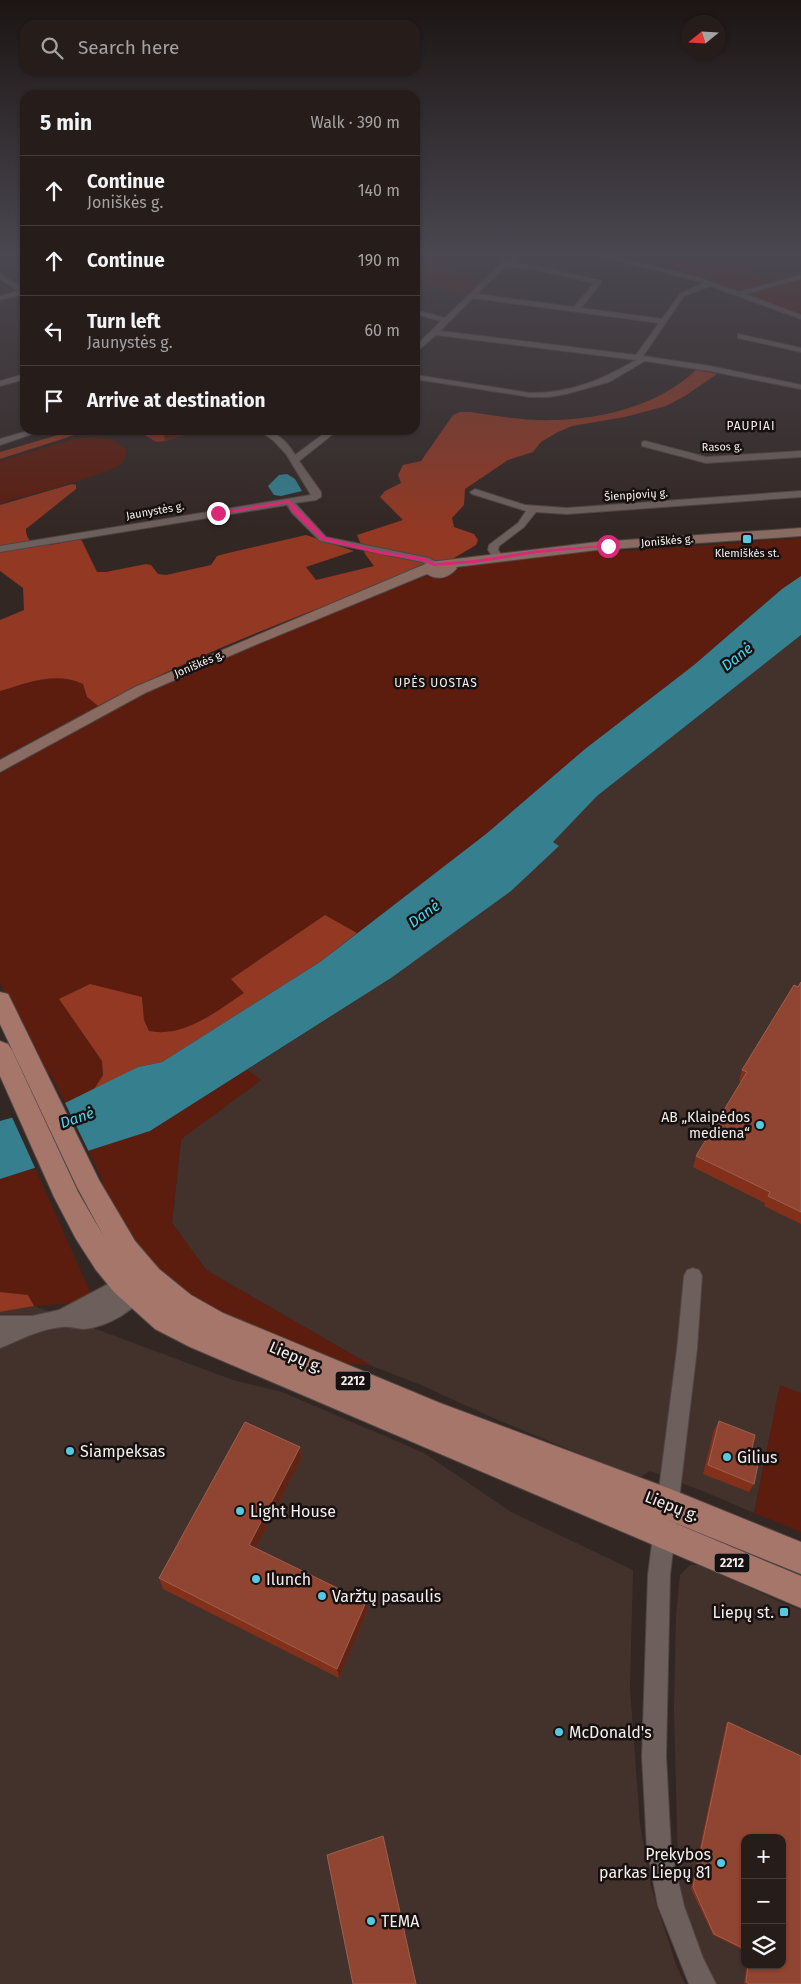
<!DOCTYPE html>
<html lang="en">
<head>
<meta charset="utf-8">
<style>
	:root { --surface:#261d1b; --page:#2e2624; --text:#f1f3f6; --muted:#a4a2a3; --line:#423b3a }
	body { margin:0; font-family:"Fira Sans",sans-serif; background:var(--page); color:var(--text) }
	.controls { position:absolute; right:15px; bottom:15px; display:grid; overflow:hidden; border-radius:10px; box-shadow:0 1px 4px #0004 }
	.controls button { width:45px; height:45px; display:grid; place-items:center; padding:0; border:0; border-bottom:1px solid var(--line); background:var(--surface); color:var(--text); font:25px sans-serif }
	.compass { position:absolute; left:681px; top:15px; width:45px; height:45px; border-radius:50%; background:var(--surface); box-shadow:0 1px 4px #0004; rotate:252deg }
	.stop { position:absolute; width:15px; height:15px; margin:-11px; border:4px solid #db2777; border-radius:50%; background:#fff }
	.stop.end { background:#db2777; border-color:#fff; box-shadow:0 1px 5px #0008 }
	.list { margin:0; padding:0; list-style:none }
	h2 { display:flex; justify-content:space-between; align-items:center; height:65px; margin:0; padding:0 20px; font-size:21px }
	h2 small { font-size:16px; font-weight:400; color:var(--muted) }
	.list li { display:grid; grid-template-columns:32px 1fr auto; gap:15px; align-items:center; box-sizing:border-box; height:70px; padding:0 20px; border-top:1px solid var(--line) }
	.list b { display:block; font-size:19px; white-space:nowrap }
	.list p { margin:0; font-size:16px; white-space:nowrap; color:var(--muted) }
	.list em { font-size:16px; font-style:normal; color:var(--muted) }
	.icon { flex:none; width:28px; height:28px; fill:none; stroke:currentColor; stroke-width:2; stroke-linecap:round; stroke-linejoin:round }
	.map { position:relative; flex:none; width:801px; height:1984px; overflow:hidden }
	.search { position:absolute; background:var(--surface); box-shadow:0 1px 4px #0004; left:20px; top:20px; width:400px; height:55px; display:flex; align-items:center; gap:12px; box-sizing:border-box; padding:0 18px; border-radius:15px; color:var(--muted); font-size:19px }
	.panel { position:absolute; background:var(--surface); box-shadow:0 1px 4px #0004; left:20px; top:90px; width:400px; height:345px; border-radius:15px }
	.map>svg:first-child { display:block }
	.built { fill:#43312c; fill-rule:evenodd }
	.green { fill:#5c1d0e }
	.forest { fill:#923823 }
	.water { fill:#357f8e }
	.pier { fill:#332724 }
	.lines { fill:none; stroke-linecap:round; stroke-linejoin:round }
	.minor-casing { stroke:#4f4543; stroke-width:2 }
	.secondary-casing { stroke:#4f4543; stroke-width:2 }
	.primary-casing { stroke:#4f4543; stroke-width:2 }
	.minor { fill:#6d5f5b; fill-rule:evenodd }
	.secondary { fill:#8a6b62; fill-rule:evenodd }
	.primary { fill:#a7766a; fill-rule:evenodd }
	.wall { fill:#83301b }
	.shaded-wall { fill:#5e2415 }
	.building { fill:#8f4531; stroke:#9f5f4e }
	.route { fill:#db2777 }
	.poi-dot { fill:#56c9e1; stroke:#161110; stroke-width:2 }
	.labels { text-anchor:middle; dominant-baseline:central; stroke-width:5; stroke-linejoin:round; paint-order:stroke }
	.far-street-label { font-size:11px; fill:#f6eeec; stroke:#161110 }
	.far-poi-label { font-size:11px; fill:#f6eeec; stroke:#161110 }
	.far-neighbourhood-label { font-size:12px; letter-spacing:1px; fill:#f6eeec; stroke:#161110 }
	.shield { fill:#161110; stroke:#b3acaa; stroke-width:1 }
	.shield-label { font-size:12px; font-weight:bold; fill:#f6eeec }
	.poi-label { font-size:14px; fill:#f6eeec; stroke:#161110; text-anchor:end }
	.water-label { font-size:15px; font-style:italic; fill:#45d6f2; stroke:#161110 }
	.near-street-label { font-size:16px; fill:#f6eeec; stroke:#161110 }
	.near-poi-label { font-size:16px; fill:#f6eeec; stroke:#161110; text-anchor:start }
</style>
</head>
<body>
<div class="map">
<svg width="801" height="1984" viewBox="0 0 801 1984">
	<rect width="100%" height="100%" fill="#332724"/>
	<g class="built">
		<path d="M801,635V1393L780,1386L754,1513L700,1490L650,1471L642,1476H634L500,1421L421,1385L372,1366L206,1270L172,1223L181,1139L261,1080L247,1070L391,978L559,846L553,842L597,796Z"/>
		<path d="M34,1306L233,1380L282,1392L424,1453L511,1512L633,1570L630,1688L640,1825L651,1886L676,1965L685,1984H0V1312Z"/>
		<path d="M690,1565H704L780,1602L801,1610V1984H714L679,1905L674,1708L676,1616L680,1575ZM745,1838H782V1965H745Z"/>
	</g>
	<g class="green">
		<path d="M415,252L468,278L483,282L466,296L415,280Z"/>
		<path d="M674,252H706L775,282L739,291L676,267L648,260Z"/>
		<path d="M765,252H801V267Z"/>
		<path d="M801,279V316L745,295L746,293Z"/>
		<path d="M94,437L113,440L126,449C127,454 126,459 122,463C109,475 22,497 0,503V461L73,439Z"/>
		<path d="M801,538V576L782,589L694,665L585,749L486,834L357,933L325,915L232,979L245,993C217,1011 184,1038 149,1031L144,1020L142,997L59,999L102,1061L103,1075L93,1091L65,1103L50,1073L45,1075L0,983V774L139,695L179,676L421,578L432,575L440,577L465,566L502,559L597,549L599,553Z"/>
		<path d="M47,677L71,678L84,684L87,697L98,706L0,758V691Z"/>
		<path d="M247,1070L261,1080L181,1139L172,1223L206,1270L372,1366L340,1363L201,1303L145,1259L97,1184L103,1181L88,1150L150,1131Z"/>
		<path d="M35,1168L92,1296L71,1303L34,1306L27,1295L0,1292V1179Z"/>
		<path d="M780,1385L801,1393V1532L754,1513Z"/>
	</g>
	<g class="forest">
		<path d="M696,370L717,374L685,396L666,406L625,417L572,426L556,433L541,442L533,452L508,460L465,489L464,505L452,518L454,527L474,534L478,540L476,545L454,558C334,602 212,646 98,706L87,697L83,684C55,671 28,683 0,691V620L24,610L23,588L0,571V505L72,484L76,485V489L26,529C26,555 64,542 79,539L82,541L97,572H106L146,564L151,565L158,574L166,575L211,565L217,556L224,554L306,535L354,551L306,567L316,580L374,566L365,554L357,535L403,520L380,497L385,491L401,483L398,475L403,465L421,461L453,415L460,412H470C498,416 526,421 554,420C604,419 659,405 696,370Z"/>
		<path d="M75,430H90L0,459V452Z"/>
		<path d="M325,915L357,933L320,962L162,1062L138,1067L93,1091L103,1075L102,1061L59,999L90,984L142,997L144,1020L149,1031C184,1038 217,1011 244,993L231,979Z"/>
		<path d="M0,1292L28,1295L34,1306L0,1312Z"/>
	</g>
	<g class="water">
		<path d="M287,474L295,479L302,491L281,496L274,495L268,486L279,475Z"/>
		<path d="M801,576V635L597,796L553,842L559,846L511,891L391,978L150,1131L0,1179V1121L65,1103L138,1067L162,1062L320,962L486,834L585,749L694,665L782,589Z"/>
	</g>
	<path class="pier" d="M64,1101L89,1152L36,1170L11,1115Z"/>
	<g class="lines">
		<g class="minor-casing">
			<g id="minor">
				<path d="M513,252H520L510,263L541,267L601,281V283L581,308L662,319L680,294L703,283L587,252H598L697,277L739,292L801,275V279L745,294L801,315V319L710,286L684,296L643,356L710,366L801,385V389L710,371L645,361L609,382L566,394L549,397H530L415,379V375L530,393C572,393 601,380 636,360L436,335L415,353V347L441,321L415,314V310L445,318ZM506,266L541,271L594,283L574,307L477,294ZM473,298L659,323L636,355L440,331Z"/>
				<path d="M0,274L25,289V294L0,300V296L19,291L0,279Z"/>
				<path d="M738,334L801,348V352L738,338Z"/>
				<path d="M25,374V379L0,386V381Z"/>
				<path d="M31,430H44L0,445V439Z"/>
				<path d="M259,430C275,430 287,441 295,455L329,430H338L299,461L321,492V497L316,500L295,503L326,537L429,558L438,563V567H430L422,562L320,541L292,513L287,505L0,552V546L311,495L286,454L274,441Z"/>
				<path d="M645,441L706,457L801,451V457L706,463L642,446V442Z"/>
				<path d="M475,489L525,505L567,508L801,491V497L567,514L536,512L524,527L499,546L498,550L503,557L498,560L494,559L488,550L489,545L518,523L526,511L472,494L470,492Z"/>
				<path d="M693,1268L699,1270L702,1276L697,1349L670,1575L666,1756L671,1849L684,1906L703,1958L716,1984H689L658,1906L647,1849L642,1756L648,1575L677,1349L684,1276L687,1270Z"/>
				<path d="M129,1273L135,1275L138,1281L145,1283L147,1289C138,1310 107,1327 84,1329C77,1329 69,1326 62,1327C39,1329 20,1340 0,1348V1316H32L59,1310Z"/>
			</g>
		</g>
		<g class="secondary-casing">
			<path id="secondary" d="M801,528V536L597,550L456,567L457,568C449,578 438,581 427,574L248,648L145,693L0,772V760L135,687L430,562L597,542Z"/>
		</g>
		<g class="primary-casing">
			<path id="primary" d="M0,992L8,994L11,1000L99,1180L135,1241L159,1269L191,1295L223,1313L440,1403L668,1488L801,1542V1574L658,1516L801,1576V1608L190,1347L155,1329L114,1292L96,1270L76,1239L54,1197L0,1076V1041L8,1044L12,1050L78,1192L104,1237L77,1187L0,1024Z"/>
		</g>
		<use href="#minor" class="minor"/>
		<use href="#secondary" class="secondary"/>
		<use href="#primary" class="primary"/>
	</g>
	<g class="wall">
		<path d="M137,430H215L198,435L193,432L165,441L156,442Z"/>
		<path d="M801,982V1224L764,1206L765,1203L693,1167L696,1156L741,1082L739,1080L742,1070Z"/>
		<path d="M719,1421L749,1462L754,1484L749,1492L703,1474L714,1430Z"/>
		<path d="M300,1447L301,1459L256,1548L366,1602L367,1612L339,1678L163,1589L159,1578Z"/>
		<path d="M728,1722L801,1984H745L744,1983L747,1965H782L745,1838V1951L713,1935L691,1889L726,1724Z"/>
	</g>
	<g class="shaded-wall">
		<path d="M163,430H192L193,432L165,441Z"/>
		<path d="M197,430H215L198,435Z"/>
		<path d="M300,1447L301,1459L252,1556L249,1545Z"/>
		<path d="M366,1602L367,1612L339,1678L337,1669Z"/>
	</g>
	<g class="building">
		<path d="M801,982V1212L768,1196L770,1192L696,1156L747,1072L742,1070L794,985L798,987Z"/>
		<path d="M719,1421L755,1435L749,1462L758,1465L754,1484L708,1465Z"/>
		<path d="M245,1422L300,1447L249,1545L366,1602L337,1669L159,1578Z"/>
		<path d="M728,1722L801,1756V1984H749L746,1982L748,1965H782V1838H745V1949L714,1934L693,1887Z"/>
		<path d="M383,1836L416,1984H353L327,1855Z"/>
	</g>
	<linearGradient id="sky" x2="0" y2="1"><stop stop-color="#1c1514"/><stop offset="0.48" stop-color="#4a4750"/><stop offset="1" stop-color="#4a4750" stop-opacity="0"/></linearGradient>
	<rect width="801" height="530" fill="url(#sky)"/>
	<path class="route" d="M289,500L325,537L380,551L425,558L435,563L475,560L538,550L608,545L610,546L538,553L475,563L434,566L423,561L380,554L322,540L293,512L288,503L218,515L216,513Z"/>
	<g class="poi-dot">
		<rect x="742" y="534" width="10" height="10" rx="2.5"/>
		<circle cx="760" cy="1125" r="5"/>
		<circle cx="70" cy="1451" r="5"/>
		<circle cx="727" cy="1457" r="5"/>
		<circle cx="240" cy="1511" r="5"/>
		<circle cx="256" cy="1579" r="5"/>
		<circle cx="322" cy="1596" r="5"/>
		<rect x="779" y="1607" width="10" height="10" rx="2.5"/>
		<circle cx="559" cy="1732" r="5"/>
		<circle cx="721" cy="1863" r="5"/>
		<circle cx="371" cy="1921" r="5"/>
	</g>
	<g class="labels">
		<g class="far-street-label">
			<text transform="translate(722 447) rotate(-1)">Rasos g.</text>
			<text transform="translate(636 495) rotate(-4)">Šienpjovių g.</text>
			<text transform="translate(155 511) rotate(-10)">Jaunystės g.</text>
			<text transform="translate(667 541) rotate(-5)">Joniškės g.</text>
			<text transform="translate(199 664) rotate(-23)">Joniškės g.</text>
		</g>
		<g class="far-poi-label">
			<text x="747" y="553">Klemiškės st.</text>
		</g>
		<g class="far-neighbourhood-label">
			<text x="751" y="426">PAUPIAI</text>
			<text x="436" y="683">UPĖS UOSTAS</text>
		</g>
		<g class="shield">
			<rect x="335.5" y="1371.5" width="35" height="19" rx="4"/>
			<rect x="714.5" y="1553.5" width="35" height="19" rx="4"/>
		</g>
		<g class="shield-label">
			<text x="353" y="1381">2212</text>
			<text x="732" y="1563">2212</text>
		</g>
		<g class="poi-label">
			<text x="750" y="1117">AB „Klaipėdos<tspan x="750" dy="16">mediena“</tspan></text>
		</g>
		<g class="water-label">
			<text transform="translate(737 657) rotate(-38)">Danė</text>
			<text transform="translate(424 914) rotate(-36)">Danė</text>
			<text transform="translate(77 1118) rotate(-19)">Danė</text>
		</g>
		<g class="near-street-label">
			<text transform="translate(296 1357) rotate(23)">Liepų g.</text>
			<text transform="translate(672 1506) rotate(21)">Liepų g.</text>
		</g>
		<g class="near-poi-label">
			<text x="80" y="1451">Siampeksas</text>
			<text x="737" y="1457">Gilius</text>
			<text x="250" y="1511">Light House</text>
			<text x="266" y="1579">Ilunch</text>
			<text x="332" y="1596">Varžtų pasaulis</text>
			<text x="774" y="1612" text-anchor="end">Liepų st.</text>
			<text x="569" y="1732">McDonald's</text>
			<text x="711" y="1854" text-anchor="end">Prekybos<tspan x="711" dy="18">parkas Liepų 81</tspan></text>
			<text x="381" y="1921">TEMA</text>
		</g>
	</g>
</svg>
<div class="controls">
<button>+</button>
<button>−</button>
<button><svg class="icon" aria-label="layers" viewBox="0 0 24 24"><path d="M12 4l9 5-9 5-9-5zM3 14l9 5 9-5"/></svg></button>
</div>
<svg class="compass" viewBox="-18 -18 36 36"><path d="M0-13l5 13h-10z" fill="#e53935"/><path d="M0 13l5-13h-10z" fill="#a4a2a3"/></svg>
<div class="stop" style="left:608px;top:546px"></div>
<div class="stop end" style="left:218px;top:513px"></div>
<div class="search"><svg class="icon" aria-label="search" viewBox="0 0 24 24"><circle cx="10" cy="10" r="6"/><path d="M15 15l6 6"/></svg>Search here</div>
<section class="panel">
<h2>5 min<small>Walk · 390 m</small></h2>
<ul class="list">
<li><svg class="icon" aria-label="ahead" viewBox="0 0 24 24"><path d="M12 20V5M6 11l6-6 6 6"/></svg><div><b>Continue</b><p>Joniškės g.</p></div><em>140 m</em></li>
<li><svg class="icon" aria-label="ahead" viewBox="0 0 24 24"><path d="M12 20V5M6 11l6-6 6 6"/></svg><div><b>Continue</b></div><em>190 m</em></li>
<li><svg class="icon" aria-label="left" viewBox="0 0 24 24"><path d="M17 20v-9H6M10 6l-5 5 5 5"/></svg><div><b>Turn left</b><p>Jaunystės g.</p></div><em>60 m</em></li>
<li><svg class="icon" aria-label="arrive" viewBox="0 0 24 24"><path d="M6 21V4h12l-3 4 3 4H6"/></svg><div><b>Arrive at destination</b></div></li>
</ul>
</section>
</div>
</body>
</html>
